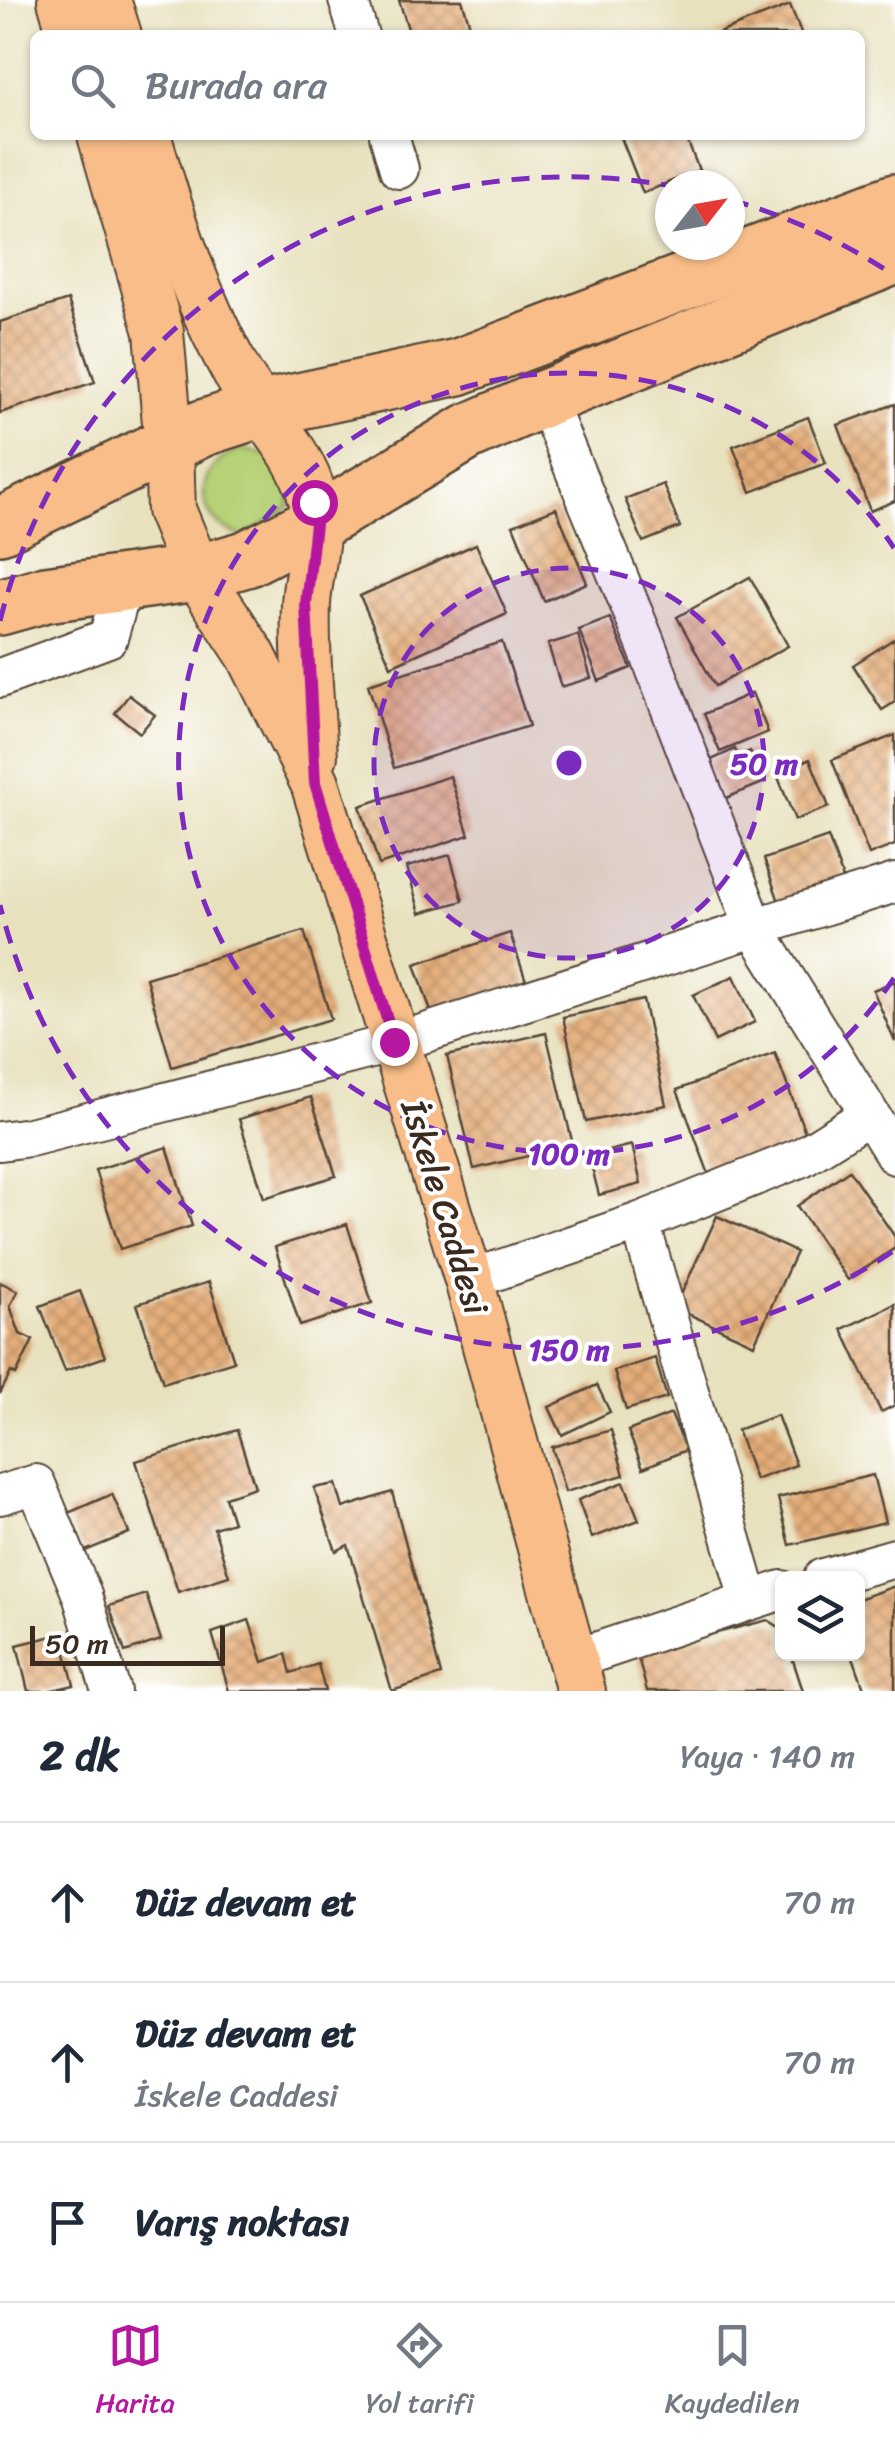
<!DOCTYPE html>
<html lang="tr">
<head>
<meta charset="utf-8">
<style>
	:root { --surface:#fff; --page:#f6f6f7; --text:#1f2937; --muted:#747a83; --line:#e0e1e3; --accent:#b5179e }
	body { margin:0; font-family:Sriracha,sans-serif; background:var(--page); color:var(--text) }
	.controls { position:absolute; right:30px; bottom:30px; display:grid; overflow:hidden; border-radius:15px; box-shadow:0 2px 8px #0004 }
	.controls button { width:90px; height:90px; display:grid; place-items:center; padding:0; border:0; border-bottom:2px solid var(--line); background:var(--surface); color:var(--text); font:50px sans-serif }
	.compass { position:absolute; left:655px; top:170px; width:90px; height:90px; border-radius:50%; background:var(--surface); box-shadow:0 2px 8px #0004; rotate:59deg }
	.scale { position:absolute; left:30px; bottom:25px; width:195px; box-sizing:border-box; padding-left:10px; border:5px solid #3b2a1e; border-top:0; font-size:28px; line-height:35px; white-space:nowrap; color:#3b2a1e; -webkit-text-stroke:8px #fff; paint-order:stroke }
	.stop { position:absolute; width:30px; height:30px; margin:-22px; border:8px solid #b5179e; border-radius:50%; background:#fff }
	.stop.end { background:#b5179e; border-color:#fff; box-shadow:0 2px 10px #0008 }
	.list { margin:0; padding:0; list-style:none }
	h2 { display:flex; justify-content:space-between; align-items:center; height:130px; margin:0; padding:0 40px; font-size:42px }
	h2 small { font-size:32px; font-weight:400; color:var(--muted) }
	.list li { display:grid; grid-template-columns:65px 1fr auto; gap:30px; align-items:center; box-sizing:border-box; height:160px; padding:0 40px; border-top:2px solid var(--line) }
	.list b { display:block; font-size:38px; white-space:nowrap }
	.list p { margin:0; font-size:32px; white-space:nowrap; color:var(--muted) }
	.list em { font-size:32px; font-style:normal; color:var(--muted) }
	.icon { flex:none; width:55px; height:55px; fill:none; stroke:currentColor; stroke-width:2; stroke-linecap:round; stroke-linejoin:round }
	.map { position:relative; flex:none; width:895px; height:1691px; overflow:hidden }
	.search { position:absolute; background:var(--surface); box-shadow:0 2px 8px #0004; left:30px; right:30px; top:30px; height:110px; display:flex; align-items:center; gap:25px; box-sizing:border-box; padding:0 35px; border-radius:15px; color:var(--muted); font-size:38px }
	.sheet { height:610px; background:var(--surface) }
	nav { display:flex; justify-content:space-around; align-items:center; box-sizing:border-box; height:140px; border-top:2px solid var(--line); background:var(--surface); font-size:28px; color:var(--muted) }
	nav a { display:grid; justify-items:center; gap:5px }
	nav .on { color:var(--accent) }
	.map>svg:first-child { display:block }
	.green { fill:#b6d176; stroke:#787e4a; stroke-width:2.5 }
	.building { fill:url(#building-cross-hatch) }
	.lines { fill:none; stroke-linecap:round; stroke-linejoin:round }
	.minor-casing { stroke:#554536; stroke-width:42 }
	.major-casing { stroke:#554536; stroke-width:52 }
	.highway-casing { stroke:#554536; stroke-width:60 }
	.minor { stroke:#fff; stroke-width:38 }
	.major { stroke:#f8bd88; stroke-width:48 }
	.highway { stroke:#f8bd88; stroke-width:55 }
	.route { stroke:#b5179e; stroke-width:12 }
	.ring { fill:none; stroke:#7b2cbf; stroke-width:5; stroke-dasharray:18 12 }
	.labels { text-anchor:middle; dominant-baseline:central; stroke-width:8; stroke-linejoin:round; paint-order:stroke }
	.street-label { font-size:35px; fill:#3b2a1e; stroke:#fff }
	.centre { fill:#7b2cbf; stroke:#fff; stroke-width:5 }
	.ring-label { font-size:30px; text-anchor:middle; font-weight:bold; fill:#7b2cbf; stroke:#fff; stroke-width:8; stroke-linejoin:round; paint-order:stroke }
</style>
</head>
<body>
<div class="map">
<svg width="895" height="1691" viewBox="0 0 895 1691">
	<defs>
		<pattern id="building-cross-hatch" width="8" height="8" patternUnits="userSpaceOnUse" patternTransform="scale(2.5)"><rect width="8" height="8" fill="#e5ae7a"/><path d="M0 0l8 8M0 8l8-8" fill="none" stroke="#bb8e63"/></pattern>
	</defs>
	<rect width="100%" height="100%" fill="#fff"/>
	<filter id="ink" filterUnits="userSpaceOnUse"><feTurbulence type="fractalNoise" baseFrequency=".01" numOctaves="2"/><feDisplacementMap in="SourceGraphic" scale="20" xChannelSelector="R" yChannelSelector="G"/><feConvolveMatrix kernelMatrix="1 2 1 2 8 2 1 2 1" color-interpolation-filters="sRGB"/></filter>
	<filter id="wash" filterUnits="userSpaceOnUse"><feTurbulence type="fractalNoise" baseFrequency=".0048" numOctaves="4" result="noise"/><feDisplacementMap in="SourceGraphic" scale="40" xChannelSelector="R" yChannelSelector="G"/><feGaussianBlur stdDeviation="2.25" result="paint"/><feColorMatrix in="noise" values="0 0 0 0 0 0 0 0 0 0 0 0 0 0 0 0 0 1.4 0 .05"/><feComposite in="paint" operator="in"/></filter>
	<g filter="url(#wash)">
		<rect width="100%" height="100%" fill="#e8e1be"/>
		<path class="green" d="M243,449L271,456L291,493L289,507L245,537C191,524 190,464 243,449Z"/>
		<g id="blocks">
			<g class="building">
				<path d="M399,0H462L473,35H410Z"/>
				<path d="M790,5L802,35H714Z"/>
				<path d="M620,135H685L699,170L643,193Z"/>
				<path d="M68,300L95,382L0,413V322Z"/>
				<path d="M895,404V501L870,511L838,425Z"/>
				<path d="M808,417L826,463L751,492L733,446Z"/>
				<path d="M663,484L680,527L643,542L625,499Z"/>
				<path d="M556,508L587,583L544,601L513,525Z"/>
				<path d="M476,544L507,614L391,666L360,596Z"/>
				<path d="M750,577L788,646L715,686L677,617Z"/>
				<path d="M610,618L631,668L599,681L579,630Z"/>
				<path d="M578,635L591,678L561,687L548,644Z"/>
				<path d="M895,638V702L882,710L853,665Z"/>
				<path d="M502,642L529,726L394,768L368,684Z"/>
				<path d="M752,693L768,732L720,752L704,714Z"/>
				<path d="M129,695L155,715L140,733L115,713Z"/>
				<path d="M895,735V845L869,855L832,760Z"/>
				<path d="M735,749L738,756L750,751L765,782L724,799L707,762Z"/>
				<path d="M810,759L829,807L795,820L776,772Z"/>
				<path d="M450,776L469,835L379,865L360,806Z"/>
				<path d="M828,837L847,890L783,913L764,859Z"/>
				<path d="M450,855L463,901L420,913L407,867Z"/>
				<path d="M304,931L331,1019L172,1067L146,978Z"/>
				<path d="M510,933L527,984L432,1015L415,964Z"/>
				<path d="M734,976L755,1022L715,1041L693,995Z"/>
				<path d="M895,981V1042L873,990Z"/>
				<path d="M643,1000L666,1105L586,1122L563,1017Z"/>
				<path d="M546,1033L573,1145L474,1169L447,1056Z"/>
				<path d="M775,1053L808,1140L710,1177L677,1090Z"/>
				<path d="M311,1097L336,1176L264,1198L239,1119Z"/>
				<path d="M632,1145L641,1184L599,1195L589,1156Z"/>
				<path d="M167,1147L192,1226L120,1249L95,1170Z"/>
				<path d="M849,1170L895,1237V1248L848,1280L797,1206Z"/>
				<path d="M717,1216L796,1252L754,1344L675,1308Z"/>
				<path d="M347,1224L372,1303L300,1326L275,1247Z"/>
				<path d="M0,1282L18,1291L10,1306L20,1334L33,1340L16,1375L11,1372L0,1394Z"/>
				<path d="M209,1282L234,1361L163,1383L137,1304Z"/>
				<path d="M80,1291L105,1357L65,1371L40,1306Z"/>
				<path d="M895,1304V1405L881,1412L842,1329Z"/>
				<path d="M655,1358L667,1398L626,1410L614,1371Z"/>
				<path d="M597,1385L610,1412L562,1435L549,1407Z"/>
				<path d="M671,1414L686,1450L643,1468L628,1431Z"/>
				<path d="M777,1415L796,1465L755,1480L737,1430Z"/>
				<path d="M237,1430L255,1487L225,1497L233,1522L214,1528L229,1576L178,1592L136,1461Z"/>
				<path d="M611,1430L624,1475L565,1492L552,1447Z"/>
				<path d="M873,1475L885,1522L790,1545L778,1498Z"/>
				<path d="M624,1482L639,1520L592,1538L578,1500Z"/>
				<path d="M336,1484L343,1508L392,1492L441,1675L392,1691L348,1545L336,1551L314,1488Z"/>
				<path d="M112,1494L129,1533L83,1552L66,1514Z"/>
				<path d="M895,1586V1691H865L852,1654H858V1599Z"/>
				<path d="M146,1594L161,1640L125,1652L109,1606Z"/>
				<path d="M249,1620L263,1662L286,1654L291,1673L318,1664L325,1691H229L212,1633Z"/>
				<path d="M768,1620L782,1629V1654H791L803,1691H647L637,1653Z"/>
				<path d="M61,1634L74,1685L48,1691H28L17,1645Z"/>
			</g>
		</g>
	</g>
	<g filter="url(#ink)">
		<use href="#blocks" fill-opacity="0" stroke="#554536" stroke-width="2.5"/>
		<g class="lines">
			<g class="minor-casing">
				<g id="minor">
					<path d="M348,0L359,35"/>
					<path d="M389,135L399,169"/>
					<path d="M545,398L645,642L755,929L895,1155"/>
					<path d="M0,678L108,638L124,581"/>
					<path d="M0,1141L30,1137L394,1043L895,883"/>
					<path d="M640,1222L749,1599"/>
					<path d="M469,1280L640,1222L802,1157L869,1115"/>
					<path d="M0,1495L36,1484L82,1595L111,1691"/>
					<path d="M823,1578L895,1558"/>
					<path d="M572,1660L782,1590"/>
				</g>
			</g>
			<g class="major-casing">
				<g id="major">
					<path d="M62,0L72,35"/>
					<path d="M106,0L117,35"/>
					<path d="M102,135L159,332L169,446L171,510L197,573L251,655L315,783L469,1280L581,1691"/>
					<path d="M146,135C170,216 194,295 235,369C259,413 300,448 313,499C321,532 308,570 306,604C304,655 310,706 313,756"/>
				</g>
			</g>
			<g class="highway-casing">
				<g id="highway">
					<path d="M0,526L203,428L262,409L458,367L895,202"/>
					<path d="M0,607L46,594L197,573L246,559L315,524L468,432L545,398L895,256"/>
				</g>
			</g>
			<use href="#minor" class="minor"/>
			<use href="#major" class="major"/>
			<use href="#highway" class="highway"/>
		</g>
	</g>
	<g class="lines" filter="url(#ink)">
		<path class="route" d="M314,502L315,524L306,604L315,783L394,1042"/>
	</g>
	<circle cx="569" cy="763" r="195" fill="#7b2cbf" fill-opacity=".12"/>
	<g class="ring">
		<circle cx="569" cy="763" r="195"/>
		<path d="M894 978A390 390 0 1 1 894 548"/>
		<path d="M892 1252A586 586 0 0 1 0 905M0 621A586 586 0 0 1 666 185M731 200A586 586 0 0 1 892 274"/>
	</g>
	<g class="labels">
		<g class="street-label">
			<text transform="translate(445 1207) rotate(73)">İskele Caddesi</text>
		</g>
	</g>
	<circle cx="569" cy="763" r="15" class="centre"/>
	<g class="ring-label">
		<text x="764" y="774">50 m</text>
		<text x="569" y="1164">100 m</text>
		<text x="569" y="1360">150 m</text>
	</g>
</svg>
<div class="controls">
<button><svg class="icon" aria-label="layers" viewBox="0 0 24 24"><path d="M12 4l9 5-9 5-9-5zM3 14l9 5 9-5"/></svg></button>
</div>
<svg class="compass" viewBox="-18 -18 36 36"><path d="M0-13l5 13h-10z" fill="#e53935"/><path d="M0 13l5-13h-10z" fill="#747a83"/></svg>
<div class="scale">50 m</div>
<div class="stop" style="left:314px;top:502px"></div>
<div class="stop end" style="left:394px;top:1042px"></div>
<div class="search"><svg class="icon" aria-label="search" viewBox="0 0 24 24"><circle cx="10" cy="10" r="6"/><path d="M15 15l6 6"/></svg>Burada ara</div>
</div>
<section class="sheet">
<h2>2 dk<small>Yaya · 140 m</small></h2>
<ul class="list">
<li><svg class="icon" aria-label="ahead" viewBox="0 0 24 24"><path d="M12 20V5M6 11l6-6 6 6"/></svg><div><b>Düz devam et</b></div><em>70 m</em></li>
<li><svg class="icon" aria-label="ahead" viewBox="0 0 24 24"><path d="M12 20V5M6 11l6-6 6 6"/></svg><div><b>Düz devam et</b><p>İskele Caddesi</p></div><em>70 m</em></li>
<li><svg class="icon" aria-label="arrive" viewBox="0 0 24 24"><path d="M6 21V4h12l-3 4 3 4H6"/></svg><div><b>Varış noktası</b></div></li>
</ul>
</section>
<nav>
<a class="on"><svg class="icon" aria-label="map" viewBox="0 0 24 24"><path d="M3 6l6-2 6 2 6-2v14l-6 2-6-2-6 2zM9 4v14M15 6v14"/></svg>Harita</a>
<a><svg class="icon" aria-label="directions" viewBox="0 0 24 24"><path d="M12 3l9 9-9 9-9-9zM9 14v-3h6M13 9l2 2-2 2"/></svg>Yol tarifi</a>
<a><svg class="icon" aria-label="saved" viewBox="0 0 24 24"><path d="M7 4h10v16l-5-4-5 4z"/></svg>Kaydedilen</a>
</nav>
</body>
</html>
